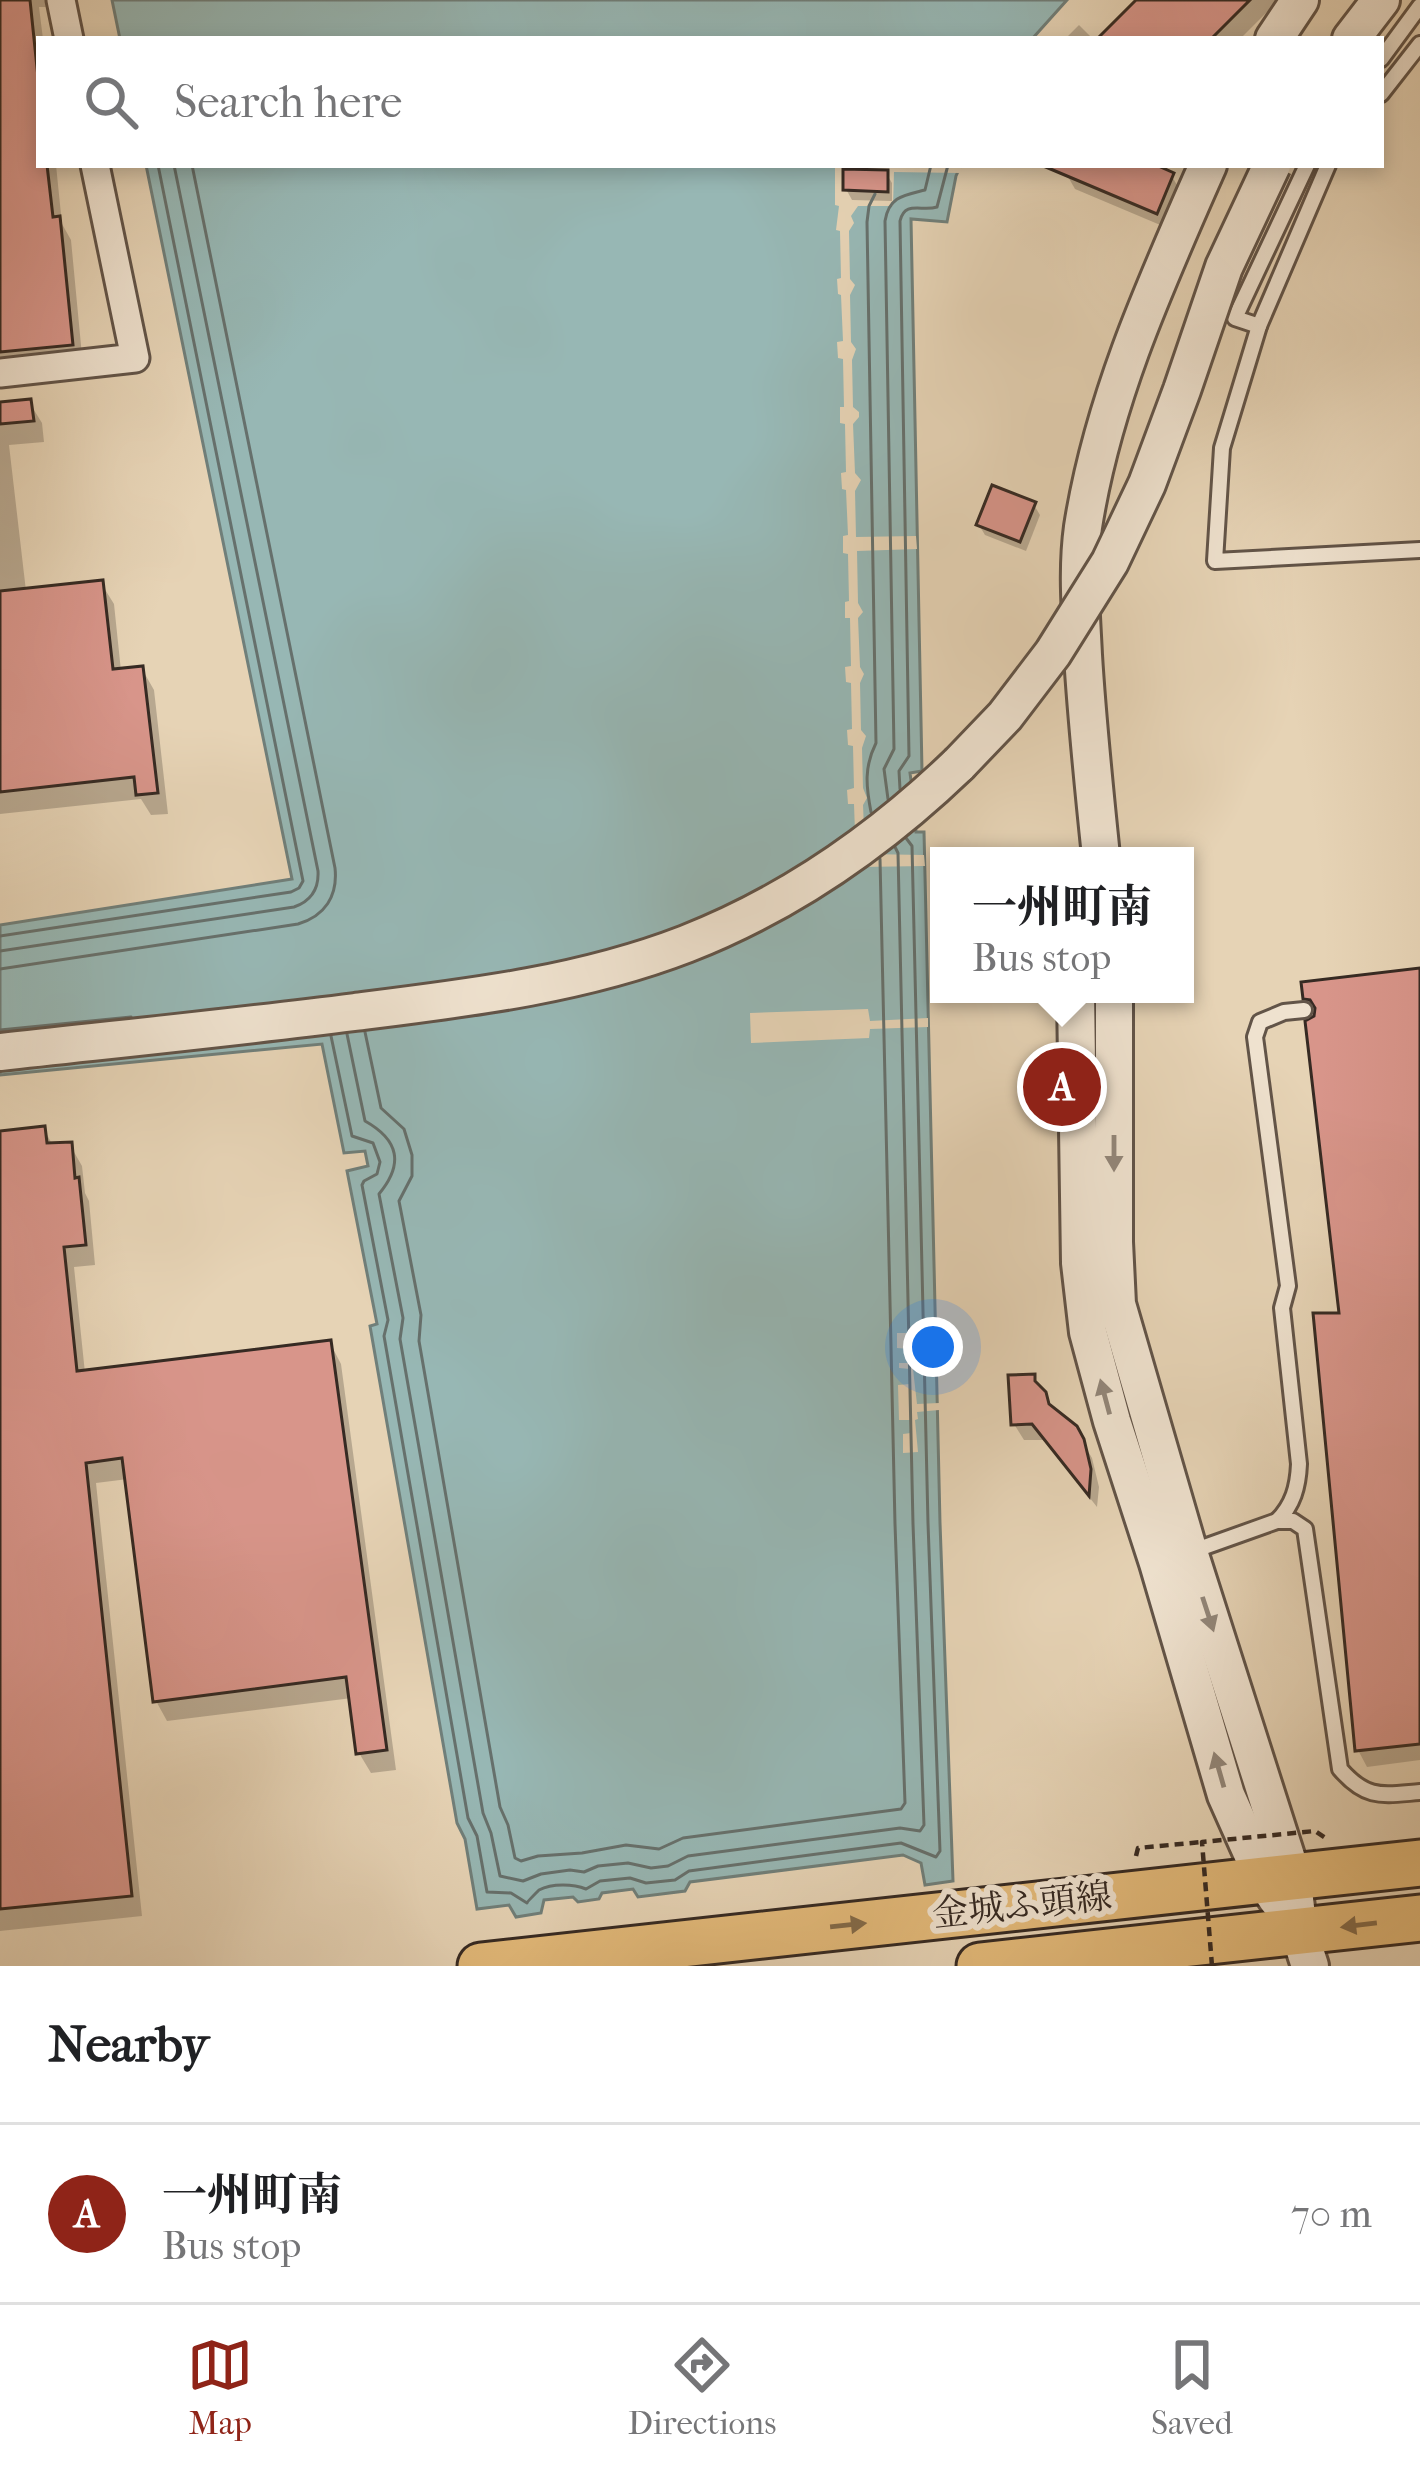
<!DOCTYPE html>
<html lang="en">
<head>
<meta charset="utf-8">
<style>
	:root { --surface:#fff; --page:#f6f6f6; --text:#202124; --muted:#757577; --line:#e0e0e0; --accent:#8f2418 }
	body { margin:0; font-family:"IM FELL French Canon","Noto Serif JP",serif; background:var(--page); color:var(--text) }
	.you { position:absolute; left:933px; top:1347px; width:42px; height:42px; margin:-30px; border:9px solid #fff; border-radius:50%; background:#1a73e8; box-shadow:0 0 0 18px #1a73e833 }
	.badge { display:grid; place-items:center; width:78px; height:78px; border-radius:50%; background:var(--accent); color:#fff; font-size:39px; font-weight:700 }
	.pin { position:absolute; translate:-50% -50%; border:6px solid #fff; box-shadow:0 3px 12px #0006 }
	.popup { position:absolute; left:930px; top:847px; width:264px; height:156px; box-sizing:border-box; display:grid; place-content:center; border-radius:0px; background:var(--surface); filter:drop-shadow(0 3px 9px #0005); font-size:39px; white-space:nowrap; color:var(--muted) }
	.popup b { font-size:45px; color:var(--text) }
	.popup::after { content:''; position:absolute; left:50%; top:100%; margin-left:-24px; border:24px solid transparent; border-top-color:var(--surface) }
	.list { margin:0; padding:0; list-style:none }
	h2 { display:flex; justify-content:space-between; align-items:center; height:156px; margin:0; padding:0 48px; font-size:51px }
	h2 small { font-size:39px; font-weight:400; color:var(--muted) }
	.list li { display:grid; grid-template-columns:78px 1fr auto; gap:36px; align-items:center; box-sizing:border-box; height:180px; padding:0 48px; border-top:3px solid var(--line) }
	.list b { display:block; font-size:45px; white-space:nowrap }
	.list p { margin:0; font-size:39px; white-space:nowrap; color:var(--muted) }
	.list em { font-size:39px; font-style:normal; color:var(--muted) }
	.icon { flex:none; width:66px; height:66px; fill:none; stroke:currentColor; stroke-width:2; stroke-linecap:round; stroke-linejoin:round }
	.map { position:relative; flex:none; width:1420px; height:1966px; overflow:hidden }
	.search { position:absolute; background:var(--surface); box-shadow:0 6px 18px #0003; left:36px; right:36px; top:36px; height:132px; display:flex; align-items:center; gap:30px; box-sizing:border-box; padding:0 42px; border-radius:0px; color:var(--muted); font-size:45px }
	.sheet { height:336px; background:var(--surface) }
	nav { display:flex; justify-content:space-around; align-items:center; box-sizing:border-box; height:168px; border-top:3px solid var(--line); background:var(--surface); font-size:33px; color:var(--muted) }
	nav a { display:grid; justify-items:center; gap:6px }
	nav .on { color:var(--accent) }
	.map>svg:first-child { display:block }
	.water { fill:#97b7b4; stroke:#707f7a; stroke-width:3 }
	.pier { fill:#e6d3b5 }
	.shadow { fill:#0003 }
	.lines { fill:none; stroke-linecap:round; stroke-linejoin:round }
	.shore { stroke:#66706c; stroke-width:3 }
	.building { fill:#d8958a; stroke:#362a23; stroke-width:3 }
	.service-casing { stroke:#625448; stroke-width:20 }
	.minor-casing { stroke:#625448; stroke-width:33 }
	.tertiary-casing { stroke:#625448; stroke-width:42 }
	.primary-casing { stroke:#362a23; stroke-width:51 }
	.path { stroke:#362a23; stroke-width:4.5; stroke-dasharray:9 6; stroke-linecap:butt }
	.service { stroke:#efe2cf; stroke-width:14 }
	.minor { stroke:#efe2cf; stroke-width:27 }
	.tertiary { stroke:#efe2cf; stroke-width:36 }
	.primary { stroke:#e3ba7a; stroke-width:45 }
	.tertiary-bridge-casing { stroke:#625448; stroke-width:42; stroke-linecap:butt }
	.path-bridge { stroke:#362a23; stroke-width:4.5; stroke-dasharray:9 6; stroke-linecap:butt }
	.tertiary-bridge { stroke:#efe2cf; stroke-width:36 }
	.oneway { fill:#928679 }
	.oneway2 { fill:#846b4a }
	.labels { text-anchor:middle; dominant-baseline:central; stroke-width:12; stroke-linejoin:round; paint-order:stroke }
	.street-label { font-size:36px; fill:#362a23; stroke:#efe2cf }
</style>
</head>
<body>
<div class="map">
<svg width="1420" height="1966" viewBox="0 0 1420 1966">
	<rect width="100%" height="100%" fill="#e6d3b5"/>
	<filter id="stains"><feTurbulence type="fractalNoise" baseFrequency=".00167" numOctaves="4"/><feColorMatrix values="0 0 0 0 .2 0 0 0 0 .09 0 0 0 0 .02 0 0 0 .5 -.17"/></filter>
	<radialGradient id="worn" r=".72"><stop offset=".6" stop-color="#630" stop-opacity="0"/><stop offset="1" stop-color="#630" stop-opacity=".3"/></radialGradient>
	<g class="water">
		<path d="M112,0H1067L1032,39H120Z"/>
		<path d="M146,165H961L956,176L947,222L911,219L922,771L910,773L912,788L922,789L925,819L915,820L916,832H924L940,1523L953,1881L925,1885L921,1863L903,1855L690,1882L685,1891L638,1897L633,1889L602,1893L599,1899L578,1902L573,1897L544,1900L541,1913L516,1917L509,1905L477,1909L465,1839L457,1823L370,1326L377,1324L347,1171L368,1166L365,1151L344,1153L322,1044L0,1075V925L292,879Z"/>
	</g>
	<g class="pier">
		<path d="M835,165L962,166L961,173L894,172L893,206H858L851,216L854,223L849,231L850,279L855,285L850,295L851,342L856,349L852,360L853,407L859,412V417L853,424L855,473L861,480L855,491L856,537L916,536L917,549L857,551L858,603L863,612L858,618L860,667L864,674L860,683L861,730L866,736L862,748L863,788L867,798L863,805L865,854L924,855L925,866L861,867L856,860L854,804H848L847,790L854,788L853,746L848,745L847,730L852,729L851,683L846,682L845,667L851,666L850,618H845V602L849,601L848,554L843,553V536L848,535L846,490L842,489L841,473L846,472L845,424L840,423V407H844L843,359L838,358L837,342L843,341L841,295L838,294L837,279L841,278L840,231L836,230L839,206L835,205Z"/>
		<path d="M868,1009L870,1021L928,1018V1027L870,1029L869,1038L751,1043L750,1013Z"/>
		<path d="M897,1333H915L913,1362L916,1368L913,1369L917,1404L939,1403V1410L917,1412L918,1419L915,1420L918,1452L903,1453V1434L911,1433V1420H899L898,1385L910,1384V1369L899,1368V1363H909V1349L897,1348Z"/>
	</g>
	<g class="shadow">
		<path d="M0,0H45L46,7H39L43,39H39V165H56L62,224L71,240L83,366L0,374Z"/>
		<path d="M1140,0H1279L1240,39H1124Z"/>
		<path d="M1079,25L1093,39H1065Z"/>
		<path d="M1071,165H1165L1180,190L1165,227L1075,189L1067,175Z"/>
		<path d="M886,173L892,183V201L852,200L846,189Z"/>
		<path d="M29,402L42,423L44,442L9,445L26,591L101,583L114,604L121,671L142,669L154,690L168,814L151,815L141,799L0,814V405Z"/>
		<path d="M1034,505L1040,515L1026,551L985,535L979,525Z"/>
		<path d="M1420,971V1760L1367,1767L1358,1750L1342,1316L1317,1017L1306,998Z"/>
		<path d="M44,1129L53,1146L70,1145L82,1166L85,1193L89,1201L95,1265L74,1267L85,1373L330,1343L341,1364L396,1770L371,1773L359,1753L352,1698L167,1721L156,1701L128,1479L96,1483L142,1916L0,1931V1134Z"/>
		<path d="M1033,1377L1054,1412L1074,1428L1092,1458L1099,1487L1097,1507L1044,1440H1024L1014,1424Z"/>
	</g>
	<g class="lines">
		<g class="shore">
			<path d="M900,789L899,771L909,756L900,221C905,200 922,212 937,207L948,165"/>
			<path d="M888,799L884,769L894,749L885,221C889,196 905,195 925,190L931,165"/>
			<path d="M871,812C866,786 864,767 876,743L867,222L869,206L875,194"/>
			<path d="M0,936L291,892L299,888L303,881L158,165"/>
			<path d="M0,951L294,907C311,901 319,889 318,871L174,165"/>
			<path d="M0,969L298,924C325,916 338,896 335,868L192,165"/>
			<path d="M0,1030L131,1017"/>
			<path d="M365,1032L381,1108L404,1129L412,1155V1176L399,1201L421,1315L419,1341L500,1807L508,1825L515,1858L521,1861L538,1856L582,1853L626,1845L659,1849L683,1838L901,1809L905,1803L895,1524L880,859"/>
			<path d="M347,1034L365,1121C399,1140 404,1164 379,1194L403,1318L400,1339L483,1813L491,1833L500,1876L523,1881L541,1874L570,1870L584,1872L598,1866L628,1863L651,1868L668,1866L688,1856L900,1828L920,1831L924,1825L913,1524L898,853L895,847"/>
			<path d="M331,1036L352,1136L373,1143L380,1162L377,1174L364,1181L362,1185L388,1320L384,1336L468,1818L477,1836L487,1892L511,1893L527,1903C527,1902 538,1891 539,1890C552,1883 574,1884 586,1889L600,1881L630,1878L646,1883L675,1880L689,1871L901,1843L936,1857L940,1851L928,1523L912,846L906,838"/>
		</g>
	</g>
	<g class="building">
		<path d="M0,0H30L39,87V165H47L53,217L60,216L73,345L0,352Z"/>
		<path d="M1136,0H1250L1211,39H1097Z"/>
		<path d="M1041,165H1156L1174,173L1157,214Z"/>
		<path d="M843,169L888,170V192L843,190Z"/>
		<path d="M31,399L34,421L0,424V402Z"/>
		<path d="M992,485L1036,502L1020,542L976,525Z"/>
		<path d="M103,580L113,669L143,666L158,793L136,795L134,777L0,792V591Z"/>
		<path d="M1420,968V1744L1355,1751L1313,1313H1339L1305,1021L1314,1016L1315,1008L1310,1000L1303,999L1301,982Z"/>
		<path d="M45,1126L47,1143L72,1142L75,1178L79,1177L86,1245L64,1247L77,1371L331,1340L387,1750L356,1754L346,1677L153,1702L122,1458L86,1463L132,1896L0,1909V1131Z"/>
		<path d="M1035,1374V1381L1046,1392L1049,1404L1077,1426L1084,1439L1091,1469L1089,1496L1032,1424L1011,1425L1008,1375Z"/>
	</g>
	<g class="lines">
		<g class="service-casing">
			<g id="service">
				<path d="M1381,59L1420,6"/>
				<path d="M1381,94L1420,44"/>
				<path d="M1328,165L1259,326L1222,448L1215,561L1420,550"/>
				<path d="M1259,326L1235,318L1307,165"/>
				<path d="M1277,1521C1293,1505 1298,1487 1299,1464L1282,1308L1288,1286L1255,1037L1260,1022L1284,1012L1304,1010"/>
				<path d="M1193,1551L1277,1521H1293L1305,1529L1340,1769C1367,1800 1382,1795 1420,1792"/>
			</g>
		</g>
		<g class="minor-casing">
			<g id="minor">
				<path d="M61,0L69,39"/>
				<path d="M0,373L135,358L95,165"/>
			</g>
		</g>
		<g class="tertiary-casing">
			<g id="tertiary">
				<path d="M1274,39L1300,0"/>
				<path d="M1351,39L1381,0"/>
				<path d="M1101,856C1094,789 1087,722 1083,655C1081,613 1077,570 1083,527C1103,399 1156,283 1208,165"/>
				<path d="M1076,994L1080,1263L1088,1332L1112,1421L1158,1563L1226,1795L1263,1878L1277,1899"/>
				<path d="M1114,994V1242L1117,1304L1189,1552L1292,1875L1299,1932L1310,1966"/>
				<path d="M0,1052C118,1039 237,1027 355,1012C467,998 580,985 686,944C788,904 881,839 959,764"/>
			</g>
		</g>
		<g class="primary-casing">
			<g id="primary">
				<path d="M481,1966L1420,1863"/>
				<path d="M980,1966L1420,1918"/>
			</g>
		</g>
		<path class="path" d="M1136,1856L1138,1848L1202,1842"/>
		<use href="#service" class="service"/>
		<use href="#minor" class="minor"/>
		<use href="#tertiary" class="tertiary"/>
		<use href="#primary" class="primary"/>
		<g class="tertiary-bridge-casing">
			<path id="tertiary-bridge" d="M959,764L1005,716L1053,653L1110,562L1147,484L1182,390L1224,267L1272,165"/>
		</g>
		<path class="path-bridge" d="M1212,1966L1202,1842L1315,1831L1327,1839"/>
		<use href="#tertiary-bridge" class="tertiary-bridge"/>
	</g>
	<defs><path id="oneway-solid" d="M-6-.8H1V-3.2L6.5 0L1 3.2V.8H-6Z" transform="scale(3)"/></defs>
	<g class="oneway">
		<use href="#oneway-solid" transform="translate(1114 1153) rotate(90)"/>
		<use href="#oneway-solid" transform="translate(1105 1397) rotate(-105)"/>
		<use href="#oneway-solid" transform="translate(1208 1614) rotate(72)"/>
		<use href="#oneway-solid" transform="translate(1219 1770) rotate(-106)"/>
	</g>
	<g class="oneway2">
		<use href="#oneway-solid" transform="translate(848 1925) rotate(-6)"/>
		<use href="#oneway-solid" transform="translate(1359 1925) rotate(173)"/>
	</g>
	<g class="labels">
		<g class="street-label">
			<text transform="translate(1022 1905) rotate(-6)">金城ふ頭線</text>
		</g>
	</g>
	<rect width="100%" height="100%" filter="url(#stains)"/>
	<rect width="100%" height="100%" fill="url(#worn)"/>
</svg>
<div class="you"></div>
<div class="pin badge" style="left:1062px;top:1087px">A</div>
<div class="popup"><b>一州町南</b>Bus stop</div>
<div class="search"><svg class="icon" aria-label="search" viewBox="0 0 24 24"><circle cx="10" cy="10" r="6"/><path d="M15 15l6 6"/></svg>Search here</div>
</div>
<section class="sheet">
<h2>Nearby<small></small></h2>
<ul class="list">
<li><span class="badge">A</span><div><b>一州町南</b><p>Bus stop</p></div><em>70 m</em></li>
</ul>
</section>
<nav>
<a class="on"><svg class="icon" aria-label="map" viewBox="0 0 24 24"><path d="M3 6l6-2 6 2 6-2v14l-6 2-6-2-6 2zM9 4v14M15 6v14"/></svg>Map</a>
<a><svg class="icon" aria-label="directions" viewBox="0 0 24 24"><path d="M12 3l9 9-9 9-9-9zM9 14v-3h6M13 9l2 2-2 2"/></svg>Directions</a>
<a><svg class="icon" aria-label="saved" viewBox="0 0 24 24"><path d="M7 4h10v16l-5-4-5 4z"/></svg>Saved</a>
</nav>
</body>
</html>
